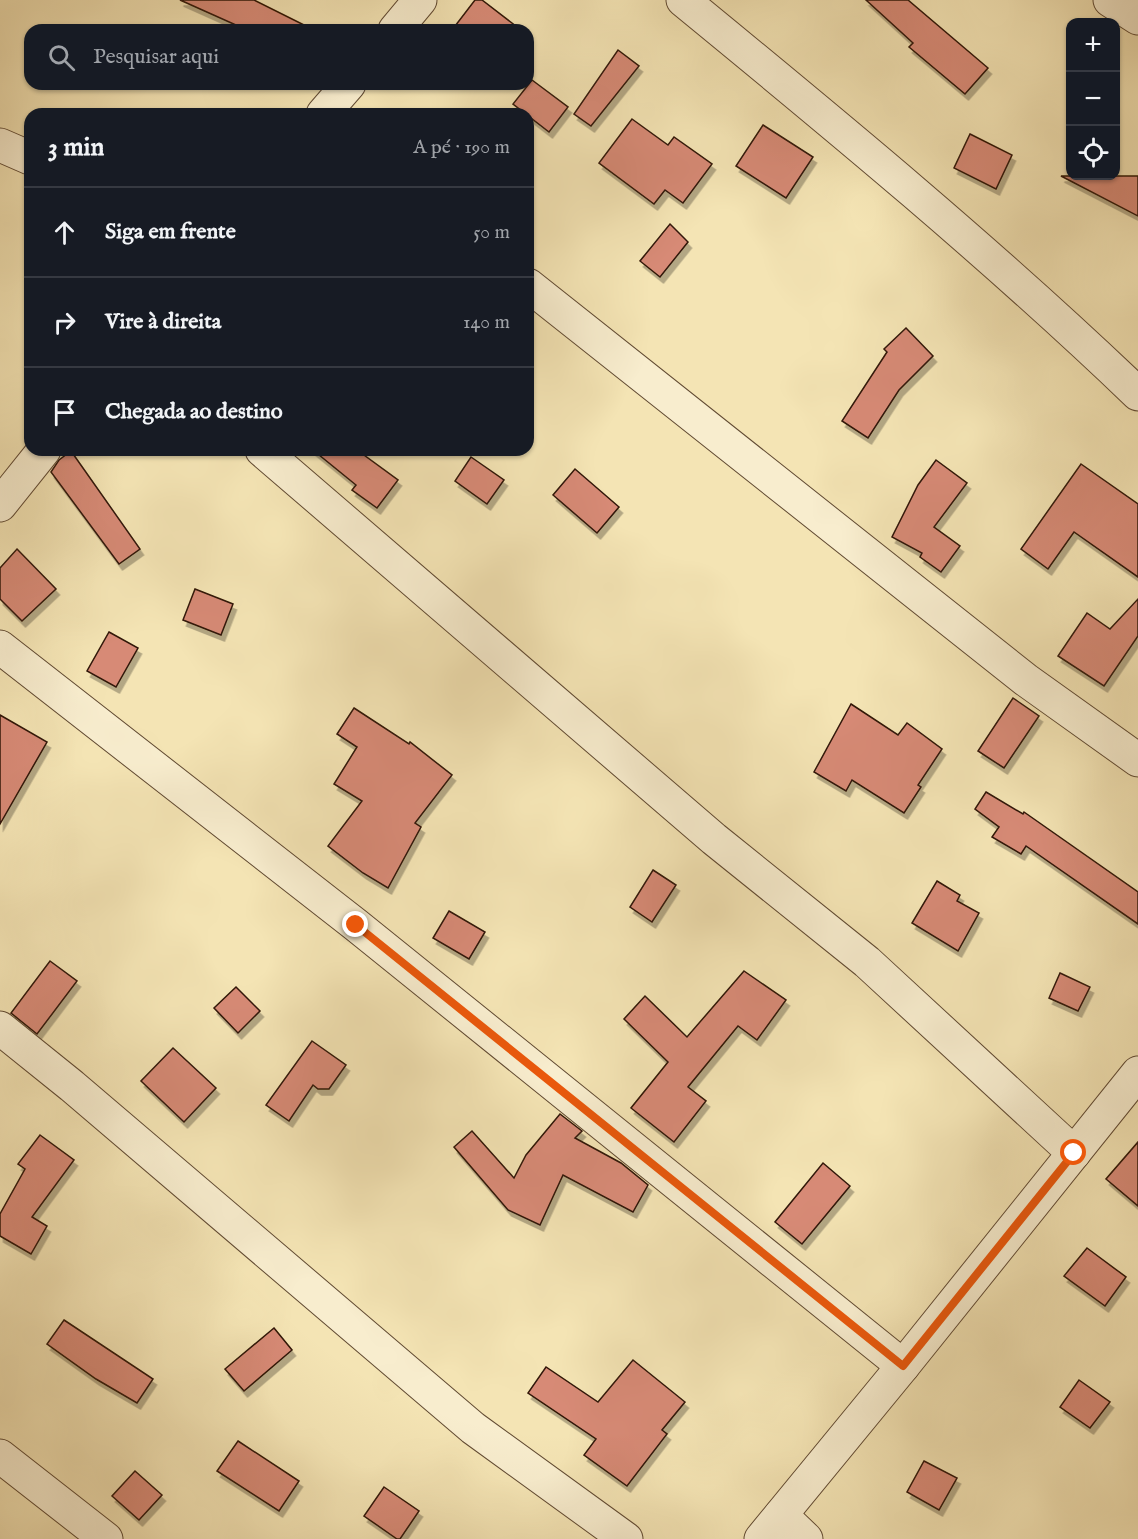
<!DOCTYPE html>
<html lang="pt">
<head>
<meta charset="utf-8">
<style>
	:root { --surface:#171b24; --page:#20242c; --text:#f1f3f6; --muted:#9ea1a6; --line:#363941 }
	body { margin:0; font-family:"IM FELL English",serif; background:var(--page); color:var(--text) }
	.controls { position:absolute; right:18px; top:18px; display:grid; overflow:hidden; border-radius:12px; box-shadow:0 2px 4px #0004 }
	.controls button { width:54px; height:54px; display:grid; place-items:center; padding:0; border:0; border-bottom:2px solid var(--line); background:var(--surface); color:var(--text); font:30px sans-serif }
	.stop { position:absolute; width:18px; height:18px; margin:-14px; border:4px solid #ea580c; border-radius:50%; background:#fff }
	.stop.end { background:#ea580c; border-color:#fff; box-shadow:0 2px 6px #0008 }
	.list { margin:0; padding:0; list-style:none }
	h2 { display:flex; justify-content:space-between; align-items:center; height:78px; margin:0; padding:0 24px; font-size:26px }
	h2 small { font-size:20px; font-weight:400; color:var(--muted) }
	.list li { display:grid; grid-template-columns:39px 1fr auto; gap:18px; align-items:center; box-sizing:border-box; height:90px; padding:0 24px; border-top:2px solid var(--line) }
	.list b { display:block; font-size:22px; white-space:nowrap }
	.list em { font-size:20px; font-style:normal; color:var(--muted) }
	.icon { flex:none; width:33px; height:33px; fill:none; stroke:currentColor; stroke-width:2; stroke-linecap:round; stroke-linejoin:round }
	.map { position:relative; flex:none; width:1138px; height:1539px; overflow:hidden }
	.search { position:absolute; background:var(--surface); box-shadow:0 2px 4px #0004; left:24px; top:24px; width:510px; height:66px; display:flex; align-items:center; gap:15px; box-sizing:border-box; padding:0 21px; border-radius:18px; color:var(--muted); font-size:22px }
	.panel { position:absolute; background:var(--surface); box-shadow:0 2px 4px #0004; left:24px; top:108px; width:510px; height:348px; border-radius:18px }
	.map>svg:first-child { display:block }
	.building { fill:#d78a76; stroke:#301707; stroke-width:1.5; filter:url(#shadow) }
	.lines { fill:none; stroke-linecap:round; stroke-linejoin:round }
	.minor-casing { stroke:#614a32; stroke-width:35 }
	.tertiary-casing { stroke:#614a32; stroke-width:35 }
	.minor { stroke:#f8edce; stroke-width:33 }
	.tertiary { stroke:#f8edce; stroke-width:33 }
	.route { stroke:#ea580c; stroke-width:8 }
</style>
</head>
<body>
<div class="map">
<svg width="1138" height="1539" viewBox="0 0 1138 1539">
	<defs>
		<filter id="shadow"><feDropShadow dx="3.5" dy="6" stdDeviation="0" flood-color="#0004"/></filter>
	</defs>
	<rect width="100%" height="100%" fill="#f4e4b4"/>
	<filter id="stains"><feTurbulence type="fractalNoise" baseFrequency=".00333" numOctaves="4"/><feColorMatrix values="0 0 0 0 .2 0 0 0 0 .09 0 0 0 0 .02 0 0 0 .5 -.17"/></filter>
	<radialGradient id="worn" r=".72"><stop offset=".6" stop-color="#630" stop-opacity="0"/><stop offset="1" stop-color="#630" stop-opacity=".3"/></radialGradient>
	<g class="building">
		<path d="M180,0H254L314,30H247Z"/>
		<path d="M475,0H482L521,30H452Z"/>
		<path d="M866,0H908L988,68L965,94L909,47L913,43Z"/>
		<path d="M618,50L639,66L591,126L574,114Z"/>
		<path d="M532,80L568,107L549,132L513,104Z"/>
		<path d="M632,119L668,145L674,137L712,164L683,203L665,190L654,204L599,163Z"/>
		<path d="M763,125L813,157L786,198L736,166Z"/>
		<path d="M970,134L1012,155L996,189L954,168Z"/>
		<path d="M1061,176H1138V216Z"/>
		<path d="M670,224L688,242L660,277L640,261Z"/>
		<path d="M906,328L933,356L899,390L868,438L842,421L887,352L884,349Z"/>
		<path d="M313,450H357L398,480L377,508L352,490L356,485Z"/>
		<path d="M71,451L140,549L119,564L51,472L59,460Z"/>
		<path d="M471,457L504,480L487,504L455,481Z"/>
		<path d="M936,460L967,483L934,527L960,546L941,572L920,557L922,553L892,537L918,485Z"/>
		<path d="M1081,464L1138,504V577L1074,532L1048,569L1021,549Z"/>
		<path d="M575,469L619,507L597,533L553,495Z"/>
		<path d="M17,549L56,589L22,621L0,599V568Z"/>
		<path d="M195,589L233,604L221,635L183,620Z"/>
		<path d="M1138,599V636L1104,686L1058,656L1087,613L1110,629Z"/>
		<path d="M109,632L138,648L116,687L87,671Z"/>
		<path d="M1013,698L1039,716L1004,768L978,751Z"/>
		<path d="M851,704L898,735L907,723L942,749L918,785L921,787L904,813L852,780L846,791L814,772Z"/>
		<path d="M354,708L409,744L410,742L452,775L415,823L421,827L388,888L363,873L328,846L362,801L334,784L357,747L337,734Z"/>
		<path d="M0,715L47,742L0,824Z"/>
		<path d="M986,792L1023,814L1024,812L1138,892V924L1026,846L1021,854L992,837L999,827L975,809Z"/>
		<path d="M653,870L676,885L652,922L630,907Z"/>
		<path d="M937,881L960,895L957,901L979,913L958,951L912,923Z"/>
		<path d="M449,911L485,932L469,959L433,938Z"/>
		<path d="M50,961L77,981L37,1034L11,1013Z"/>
		<path d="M744,971L786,1000L757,1040L738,1026L688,1087L706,1101L674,1142L631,1108L668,1062L624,1019L645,996L687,1037Z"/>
		<path d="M1060,973L1090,987L1078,1011L1049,998Z"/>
		<path d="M236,987L260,1011L238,1033L214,1008Z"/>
		<path d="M312,1041L346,1065L329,1089H318L313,1085L289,1121L266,1105Z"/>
		<path d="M173,1048L216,1088L184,1122L141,1081Z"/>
		<path d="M560,1114L582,1131L575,1138L621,1163L648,1185L633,1212L563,1175L540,1225L508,1210L454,1147L472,1131L514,1178L526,1155Z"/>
		<path d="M40,1135L74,1160L32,1217L47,1226L31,1254L0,1236V1214L25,1169L18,1164Z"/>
		<path d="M1138,1142V1206L1106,1179Z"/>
		<path d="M823,1163L850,1186L802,1244L775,1222Z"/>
		<path d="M1087,1248L1126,1277L1105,1306L1064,1276Z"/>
		<path d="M64,1320L153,1379L137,1403L96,1379L47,1344Z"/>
		<path d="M274,1328L292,1350L244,1391L225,1369Z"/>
		<path d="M633,1360L685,1402L662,1430L667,1434L627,1486L584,1455L596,1439L528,1393L546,1367L598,1402Z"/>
		<path d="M1079,1380L1110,1402L1090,1428L1060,1407Z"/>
		<path d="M238,1441L299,1481L279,1511L217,1471Z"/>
		<path d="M924,1461L957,1478L939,1510L907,1492Z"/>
		<path d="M135,1471L162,1495L139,1520L112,1496Z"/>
		<path d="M384,1487L419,1511L400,1539H397L364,1516Z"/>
	</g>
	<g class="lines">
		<g class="minor-casing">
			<g id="minor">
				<path d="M683,0C838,127 993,255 1138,394"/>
				<path d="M1110,0L1138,18"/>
				<path d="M395,30L420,0"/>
				<path d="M323,114L349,84"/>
				<path d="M0,145L30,158"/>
				<path d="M528,285L1026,680L1138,760"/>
				<path d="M262,450L714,839L867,962L1074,1153"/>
				<path d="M0,505L44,450"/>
				<path d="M0,647L356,925L903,1366"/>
				<path d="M0,1028L72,1086L473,1428L626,1539"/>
				<path d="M0,1456L106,1539"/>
				<path d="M781,1515L806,1539"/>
			</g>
		</g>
		<g class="tertiary-casing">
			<path id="tertiary" d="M761,1539L903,1366L1138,1073"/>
		</g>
		<use href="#minor" class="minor"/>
		<use href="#tertiary" class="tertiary"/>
	</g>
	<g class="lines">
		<path class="route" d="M356,925L903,1366L1074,1153"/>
	</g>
	<rect width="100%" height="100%" filter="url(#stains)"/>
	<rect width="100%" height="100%" fill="url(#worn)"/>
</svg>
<div class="controls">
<button>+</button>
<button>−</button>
<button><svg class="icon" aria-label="locate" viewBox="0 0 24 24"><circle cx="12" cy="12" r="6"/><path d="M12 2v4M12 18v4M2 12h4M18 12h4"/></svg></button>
</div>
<div class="stop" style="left:1074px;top:1153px"></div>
<div class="stop end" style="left:356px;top:925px"></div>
<div class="search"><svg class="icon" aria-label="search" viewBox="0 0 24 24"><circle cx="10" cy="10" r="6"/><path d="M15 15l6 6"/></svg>Pesquisar aqui</div>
<section class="panel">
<h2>3 min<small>A pé · 190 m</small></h2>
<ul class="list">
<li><svg class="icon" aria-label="ahead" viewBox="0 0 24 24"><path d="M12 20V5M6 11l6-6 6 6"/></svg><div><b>Siga em frente</b></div><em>50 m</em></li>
<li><svg class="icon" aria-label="right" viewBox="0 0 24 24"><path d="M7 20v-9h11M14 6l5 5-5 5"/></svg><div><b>Vire à direita</b></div><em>140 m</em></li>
<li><svg class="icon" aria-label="arrive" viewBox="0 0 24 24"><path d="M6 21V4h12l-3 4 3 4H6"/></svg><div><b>Chegada ao destino</b></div></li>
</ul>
</section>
</div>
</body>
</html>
